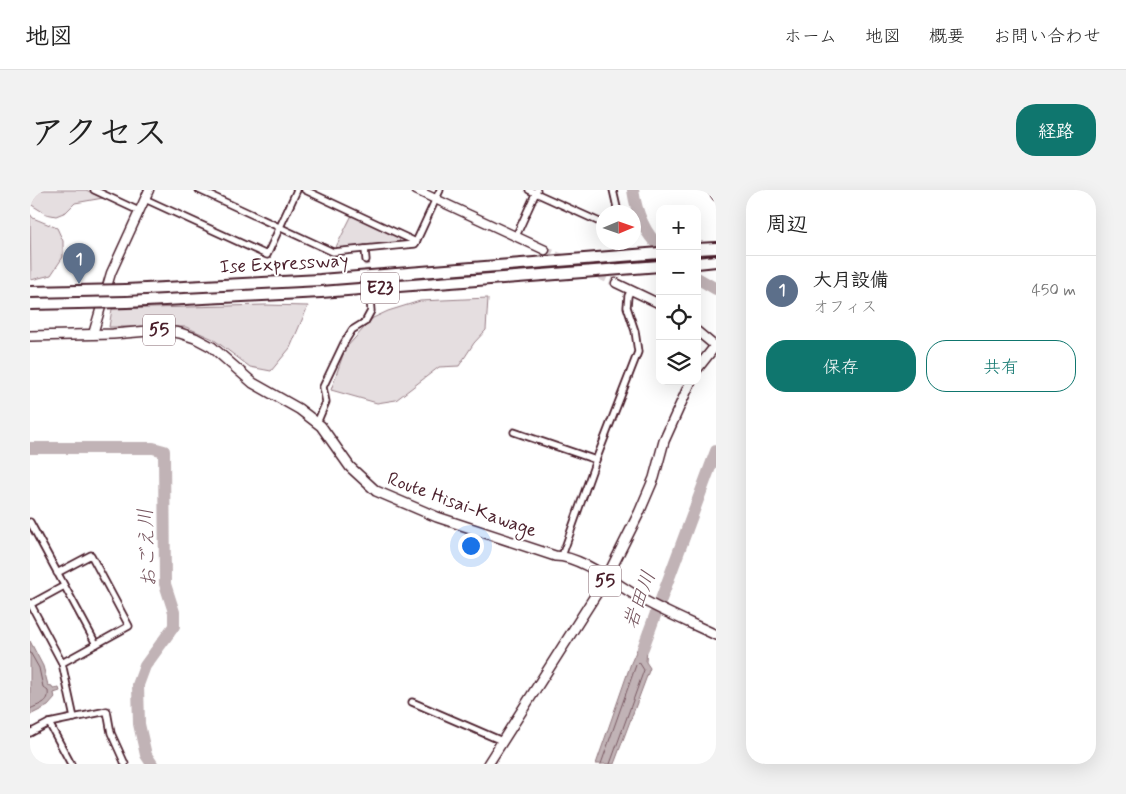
<!DOCTYPE html>
<html lang="ja">
<head>
<meta charset="utf-8">
<style>
	:root { --surface:#fff; --page:#f2f2f2; --text:#222; --muted:#767676; --line:#e0e0e0; --accent:#0f766e }
	body { margin:0; font-family:Mynerve,"Klee One",sans-serif; background:var(--page); color:var(--text) }
	.controls { position:absolute; right:15px; top:15px; display:grid; overflow:hidden; border-radius:10px; box-shadow:0 5px 20px #0002 }
	.controls button { width:45px; height:45px; display:grid; place-items:center; padding:0; border:0; border-bottom:1px solid var(--line); background:var(--surface); color:var(--text); font:25px sans-serif }
	.compass { position:absolute; left:566px; top:15px; width:45px; height:45px; border-radius:50%; background:var(--surface); box-shadow:0 5px 20px #0002; rotate:88deg }
	.you { position:absolute; left:440px; top:355px; width:18px; height:18px; margin:-12px; border:4px solid #fff; border-radius:50%; background:#1a73e8; box-shadow:0 0 0 8px #1a73e833 }
	.badge { display:grid; place-items:center; width:32px; height:32px; border-radius:50%; background:var(--accent); color:#fff; font-size:16px; font-weight:700 }
	.pin { position:absolute; translate:-50% -41px; filter:drop-shadow(0 1px 2px #0008) }
	.pin::after { content:''; position:absolute; top:26px; width:18px; height:15px; background:inherit; clip-path:polygon(0 0,100% 0,50% 100%) }
	.list { margin:0; padding:0; list-style:none }
	h2 { display:flex; justify-content:space-between; align-items:center; height:65px; margin:0; padding:0 20px; font-size:21px }
	h2 small { font-size:16px; font-weight:400; color:var(--muted) }
	.list li { display:grid; grid-template-columns:32px 1fr auto; gap:15px; align-items:center; box-sizing:border-box; height:70px; padding:0 20px; border-top:1px solid var(--line) }
	.list b { display:block; font-size:19px; white-space:nowrap }
	.list p { margin:0; font-size:16px; white-space:nowrap; color:var(--muted) }
	.list em { font-size:16px; font-style:normal; color:var(--muted) }
	.actions { display:flex; gap:10px; padding:15px 20px }
	.actions a { flex:1; padding:11px 0; border:1px solid var(--accent); border-radius:20px; text-align:center; font-size:18px; color:var(--accent) }
	.actions .main { background:var(--accent); color:#fff }
	.icon { flex:none; width:28px; height:28px; fill:none; stroke:currentColor; stroke-width:2; stroke-linecap:round; stroke-linejoin:round }
	.map { position:relative; flex:none; width:686px; height:574px; overflow:hidden; border-radius:20px }
	header { display:flex; align-items:center; gap:30px; box-sizing:border-box; height:70px; padding:0 25px; background:var(--surface); border-bottom:1px solid var(--line) }
	header strong { font-size:24px }
	nav { display:flex; gap:28px; margin-inline-start:auto; font-size:18px }
	.intro { display:flex; align-items:center; justify-content:space-between; box-sizing:border-box; height:120px; padding:0 30px }
	h1 { margin:0; font-size:35px }
	.button { padding:12px 22px; border-radius:20px; background:var(--accent); color:#fff; font-size:18px; font-weight:700 }
	main { display:flex; gap:30px; padding:0 30px }
	aside { flex:1; background:var(--surface); border-radius:20px; box-shadow:0 5px 20px #0002 }
	.map>svg:first-child { display:block }
	.green { fill:#e5dee0; stroke:#987e86 }
	.water { fill:#c1b3b6; stroke:#91787e }
	.lines { fill:none; stroke-linecap:round; stroke-linejoin:round }
	.shore { stroke:#7a5a63; stroke-width:1 }
	.river { stroke:#c1b3b6; stroke-width:12 }
	.street-tunnel { stroke:#dbd2d5; stroke-width:5.5; stroke-dasharray:5.5 3; stroke-linecap:butt }
	.secondary-tunnel { stroke:#dbd2d5; stroke-width:8; stroke-dasharray:8 4; stroke-linecap:butt }
	.street-casing { stroke:#4a1f2b; stroke-width:9 }
	.secondary-casing { stroke:#4a1f2b; stroke-width:11 }
	.primary-casing { stroke:#4a1f2b; stroke-width:12 }
	.highway-casing { stroke:#4a1f2b; stroke-width:14 }
	.street { stroke:#fff; stroke-width:5.5 }
	.secondary { stroke:#fff; stroke-width:8 }
	.primary { stroke:#fff; stroke-width:9 }
	.highway { stroke:#fff; stroke-width:10 }
	.highway-bridge-casing { stroke:#4a1f2b; stroke-width:14; stroke-linecap:butt }
	.highway-bridge { stroke:#fff; stroke-width:10 }
	.labels { text-anchor:middle; dominant-baseline:central; stroke-width:4; stroke-linejoin:round; paint-order:stroke }
	.shield { fill:#fff; stroke:#80626b; stroke-width:1 }
	.shield-label { font-size:18px; font-weight:bold; fill:#4a1f2b }
	.street-label { font-size:19px; fill:#4a1f2b; stroke:#fff }
	.water-label { font-size:20px; font-style:italic; fill:#74535c; stroke:#fff }
</style>
</head>
<body>
<header>
<strong>地図</strong>
<nav><a>ホーム</a><a>地図</a><a>概要</a><a>お問い合わせ</a></nav>
</header>
<div class="intro"><h1>アクセス</h1><a class="button">経路</a></div>
<main>
<div class="map">
<svg width="686" height="574" viewBox="0 0 686 574">
	<rect width="100%" height="100%" fill="#fff"/>
	<filter id="ink" filterUnits="userSpaceOnUse"><feTurbulence type="fractalNoise" baseFrequency=".02" numOctaves="2"/><feDisplacementMap in="SourceGraphic" scale="10" xChannelSelector="R" yChannelSelector="G"/><feConvolveMatrix kernelMatrix="1 2 1 2 8 2 1 2 1" color-interpolation-filters="sRGB"/></filter>
	<g filter="url(#ink)">
		<g class="green">
			<path d="M0,0H56L73,8L45,13L36,22L26,26L16,24L0,14Z"/>
			<path d="M0,24L3,28L27,38L33,51V67L21,85L1,90Z"/>
			<path d="M322,25L370,48L369,53L305,59Z"/>
			<path d="M458,108L456,140L444,153L429,176L409,177L366,210L347,213L301,200L315,159L343,128L358,121L390,111Z"/>
			<path d="M236,115L278,116L260,158L241,181L220,177L183,149L156,137H79L82,119Z"/>
		</g>
		<g class="water">
			<path d="M619,432L616,472L620,478L584,574H566L601,473Z"/>
			<path d="M0,451L13,476L18,495L22,496L23,499L29,498L30,501L24,503L25,508L18,516L0,525Z"/>
		</g>
		<g class="lines">
			<g class="shore">
				<path d="M0,462L9,478L13,497L18,501C20,513 9,514 0,519"/>
				<path d="M571,574L606,475L609,472L614,480L580,574"/>
			</g>
			<g class="river">
				<path d="M603,0C606,20 614,43 630,57"/>
				<path d="M667,88L686,99"/>
				<path d="M0,258H123L134,261L135,394L144,422V436L115,476L108,495L109,534L116,565L122,574"/>
				<path d="M613,458L686,261"/>
			</g>
			<path class="street-tunnel" d="M336,70L340,109"/>
			<path class="secondary-tunnel" d="M515,60L586,93"/>
			<g class="street-casing">
				<g id="street">
					<path d="M64,0L109,21"/>
					<path d="M169,0L303,62L385,54L386,52"/>
					<path d="M275,0L386,52"/>
					<path d="M499,0L574,34"/>
					<path d="M583,0L588,22"/>
					<path d="M681,0L686,7"/>
					<path d="M115,9L237,65L267,0"/>
					<path d="M486,46L507,0"/>
					<path d="M386,52L410,0"/>
					<path d="M335,59L336,70"/>
					<path d="M287,233L296,212L293,197L314,153L322,140L335,132L341,121L340,109"/>
					<path d="M484,242L566,270"/>
					<path d="M0,332L66,454"/>
					<path d="M532,366L566,270L608,162L605,141L597,117L598,106L601,100"/>
					<path d="M27,383L61,365L99,436L32,473"/>
					<path d="M0,413L32,473L44,528"/>
					<path d="M1,414L34,396"/>
					<path d="M382,512L472,551"/>
					<path d="M19,533L41,574"/>
					<path d="M0,543L19,533L77,521L81,543L95,574"/>
					<path d="M0,573L1,574"/>
				</g>
			</g>
			<g class="secondary-casing">
				<g id="secondary">
					<path d="M386,0L515,60"/>
					<path d="M586,93L630,114"/>
					<path d="M667,141L685,156"/>
					<path d="M63,144L81,83L119,0"/>
				</g>
			</g>
			<g class="primary-casing">
				<g id="primary">
					<path d="M0,146L83,144L130,140L150,143L165,148L182,157L223,193L269,219L291,236L320,277L346,301L407,327L525,366C553,366 592,399 617,412C639,424 663,434 686,445"/>
					<path d="M667,179L686,155"/>
					<path d="M458,574L577,387L609,323L624,288L634,251L661,191"/>
				</g>
			</g>
			<g class="highway-casing">
				<g id="highway">
					<path d="M667,59L686,58"/>
					<path d="M667,73L686,71"/>
					<path d="M96,100L290,90L630,63"/>
					<path d="M96,112L291,102L630,76"/>
				</g>
			</g>
			<use href="#street" class="street"/>
			<use href="#secondary" class="secondary"/>
			<use href="#primary" class="primary"/>
			<use href="#highway" class="highway"/>
			<g class="highway-bridge-casing">
				<g id="highway-bridge">
					<path d="M0,102L96,100"/>
					<path d="M0,114L96,112"/>
				</g>
			</g>
			<use href="#highway-bridge" class="highway-bridge"/>
		</g>
	</g>
	<g class="labels">
		<g class="shield">
			<rect x="331" y="82.5" width="38" height="31" rx="4"/>
			<rect x="113" y="124.5" width="32" height="31" rx="4"/>
			<rect x="559" y="375.5" width="32" height="31" rx="4"/>
		</g>
		<g class="shield-label">
			<text x="350" y="98">E23</text>
			<text x="129" y="140">55</text>
			<text x="575" y="391">55</text>
		</g>
		<g class="street-label">
			<text transform="translate(254 74) rotate(-3)">Ise Expressway</text>
			<text transform="translate(432 315) rotate(20)">Route Hisai-Kawage</text>
		</g>
		<g class="water-label">
			<text transform="translate(118 358) rotate(-93)">おごえ川</text>
			<text transform="translate(610 410) rotate(-70)">岩田川</text>
		</g>
	</g>
</svg>
<div class="controls">
<button>+</button>
<button>−</button>
<button><svg class="icon" aria-label="locate" viewBox="0 0 24 24"><circle cx="12" cy="12" r="6"/><path d="M12 2v4M12 18v4M2 12h4M18 12h4"/></svg></button>
<button><svg class="icon" aria-label="layers" viewBox="0 0 24 24"><path d="M12 4l9 5-9 5-9-5zM3 14l9 5 9-5"/></svg></button>
</div>
<svg class="compass" viewBox="-18 -18 36 36"><path d="M0-13l5 13h-10z" fill="#e53935"/><path d="M0 13l5-13h-10z" fill="#767676"/></svg>
<div class="you"></div>
<div class="pin badge" style="left:49px;top:94px;background:#5c6f8a">1</div>
</div>
<aside>
<h2>周辺<small></small></h2>
<ul class="list">
<li><span class="badge" style="background:#5c6f8a">1</span><div><b>大月設備</b><p>オフィス</p></div><em>450 m</em></li>
</ul>
<div class="actions"><a class="main">保存</a><a>共有</a></div>
</aside>
</main>
</body>
</html>
